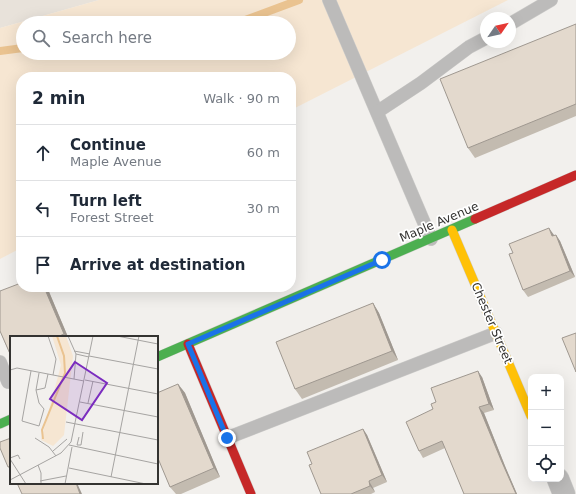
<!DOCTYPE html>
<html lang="en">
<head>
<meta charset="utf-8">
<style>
	:root { --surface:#fff; --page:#f6f6f7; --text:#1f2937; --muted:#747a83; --line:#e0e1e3 }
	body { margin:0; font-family:"DejaVu Sans",sans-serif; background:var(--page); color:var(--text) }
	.controls { position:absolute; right:12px; bottom:12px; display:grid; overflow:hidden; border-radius:8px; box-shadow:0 4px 16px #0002 }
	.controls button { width:36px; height:36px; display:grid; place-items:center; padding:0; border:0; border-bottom:1px solid var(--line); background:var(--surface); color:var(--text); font:20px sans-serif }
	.compass { position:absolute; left:480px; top:12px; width:36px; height:36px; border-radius:50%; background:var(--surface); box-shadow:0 4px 16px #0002; rotate:56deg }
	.stop { position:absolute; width:12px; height:12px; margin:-9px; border:3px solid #1a73e8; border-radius:50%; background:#fff }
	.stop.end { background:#1a73e8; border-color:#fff; box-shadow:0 1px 4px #0008 }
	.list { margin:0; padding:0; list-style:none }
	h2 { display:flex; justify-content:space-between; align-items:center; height:52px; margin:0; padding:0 16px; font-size:17px }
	h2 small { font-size:13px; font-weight:400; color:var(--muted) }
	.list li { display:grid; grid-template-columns:26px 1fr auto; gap:12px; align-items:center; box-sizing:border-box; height:56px; padding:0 16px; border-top:1px solid var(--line) }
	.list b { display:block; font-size:15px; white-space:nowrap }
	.list p { margin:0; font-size:13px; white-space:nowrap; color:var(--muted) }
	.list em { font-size:13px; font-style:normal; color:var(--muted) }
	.icon { flex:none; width:22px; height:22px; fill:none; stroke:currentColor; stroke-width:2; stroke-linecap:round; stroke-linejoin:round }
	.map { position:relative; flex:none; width:576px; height:494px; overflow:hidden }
	.search { position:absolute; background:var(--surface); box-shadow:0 4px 16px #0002; left:16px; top:16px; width:280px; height:44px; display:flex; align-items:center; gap:10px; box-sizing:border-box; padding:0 14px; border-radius:22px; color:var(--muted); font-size:15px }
	.panel { position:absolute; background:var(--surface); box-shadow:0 4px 16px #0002; left:16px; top:72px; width:280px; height:220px; border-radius:16px }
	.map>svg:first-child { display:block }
	.built { fill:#e8e2da }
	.green { fill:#f6e6d2; fill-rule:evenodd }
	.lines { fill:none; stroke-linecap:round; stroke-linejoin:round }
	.stream { stroke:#eac390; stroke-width:8 }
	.lane-casing { stroke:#cfcecc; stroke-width:14 }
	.street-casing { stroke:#cfcecc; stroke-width:23 }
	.fast-casing { stroke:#cfcecc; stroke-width:10 }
	.slow-casing { stroke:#cfcecc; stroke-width:10 }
	.jam-casing { stroke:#cfcecc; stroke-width:10 }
	.lane { stroke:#bcbbba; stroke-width:13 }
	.street { stroke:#bcbbba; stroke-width:22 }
	.fast { stroke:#4caf50; stroke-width:9 }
	.slow { stroke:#ffc107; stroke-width:9 }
	.jam { stroke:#c62828; stroke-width:9 }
	.wall { fill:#c3bbb0 }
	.shaded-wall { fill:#9f9890 }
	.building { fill:#e3d9cd; stroke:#9f9890 }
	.route { stroke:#1a73e8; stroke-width:5 }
	.labels { text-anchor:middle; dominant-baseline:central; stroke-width:3.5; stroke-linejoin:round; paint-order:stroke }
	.street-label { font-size:12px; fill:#343331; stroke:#fff }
	.inset-river { fill:none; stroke:#eac390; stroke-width:2 }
	.inset-road { fill:none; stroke:#a6a4a2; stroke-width:1 }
	.view { fill:#7b2cbf; fill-opacity:0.15; stroke:#7b2cbf; stroke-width:2 }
	.inset-edge { fill:none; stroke:#343331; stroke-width:2 }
</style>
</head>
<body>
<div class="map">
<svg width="576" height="494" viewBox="0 0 576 494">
	<rect width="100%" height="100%" fill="#f2f0ed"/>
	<path class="built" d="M0,0H99L0,28Z"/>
	<path class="green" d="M99,0H508L291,110V77H21V248L0,259V28ZM23,23H289V53H23Z"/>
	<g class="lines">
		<g class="stream">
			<path d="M237,23L299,0"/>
			<path d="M0,51L23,48"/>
		</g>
		<g class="lane-casing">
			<g id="lane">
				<path d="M329,0L431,239"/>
				<path d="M510,24L551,0"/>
				<path d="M377,112L421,83L469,47L486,38"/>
				<path d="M0,362L8,382L11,381"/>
				<path d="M227,438L496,333"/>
			</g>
		</g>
		<g class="street-casing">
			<path id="street" d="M558,479L564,494"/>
		</g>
		<g class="fast-casing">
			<g id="fast">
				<path d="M157,357L475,219"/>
				<path d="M0,424L11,419"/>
			</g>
		</g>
		<g class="slow-casing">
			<path id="slow" d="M452,230L531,416"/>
		</g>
		<g class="jam-casing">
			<g id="jam">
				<path d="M475,219L576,175"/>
				<path d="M188,344L251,494"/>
			</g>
		</g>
		<use href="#lane" class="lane"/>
		<use href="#street" class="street"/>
		<use href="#fast" class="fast"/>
		<use href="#slow" class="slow"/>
		<use href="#jam" class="jam"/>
	</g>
	<g class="wall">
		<path d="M576,24V116L475,158L468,148Z"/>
		<path d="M556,235L560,241L575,277L528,297L523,290L513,253Z"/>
		<path d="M47,287L68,337H11V357L0,331Z"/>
		<path d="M373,303L379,313L398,360L302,399L295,389Z"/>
		<path d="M482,377L494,410L484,413L505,466L517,494H464L445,448L423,458L419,451L436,402Z"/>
		<path d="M178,384L185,393L220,477L181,494H176L170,487Z"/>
		<path d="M363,429L367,435L387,482L373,488L375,492L371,494H321Z"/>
		<path d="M11,438V471L8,467Z"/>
	</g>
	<g class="shaded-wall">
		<path d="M549,228L554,235L557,243L552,236Z"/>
		<path d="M556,235L560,241L575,277L570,271Z"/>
		<path d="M44,287H47L68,337H66L64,334Z"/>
		<path d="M373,303L379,313L398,360L392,351Z"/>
		<path d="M478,371L482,377L494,410L489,404Z"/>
		<path d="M178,384L185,393L220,477L214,468Z"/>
		<path d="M479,407L484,413L505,466L517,494H516L501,460Z"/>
		<path d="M363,429L367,435L387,482L382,475Z"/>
		<path d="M369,481L373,488L375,492L370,486Z"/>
		<path d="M76,483H77L82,494H80Z"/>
	</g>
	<g class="building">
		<path d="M576,24V104L468,148L440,79Z"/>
		<path d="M549,228L552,236L556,235L570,271L523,290L509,254L513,253L509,244Z"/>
		<path d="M21,283V287H44L64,334L57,337H11V356L0,331V291Z"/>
		<path d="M373,303L392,351L295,389L276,342Z"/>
		<path d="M576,333V372L562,338Z"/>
		<path d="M478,371L489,404L479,407L501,460L516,494H464L442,441L419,451L406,422L433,409L431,404L436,402L431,388Z"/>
		<path d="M178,384L214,468L170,487L157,456V393Z"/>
		<path d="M363,429L382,475L369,481L370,486L351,494H321L309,465L312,464L307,452Z"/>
		<path d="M11,438V467L10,466L8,467L0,448V442Z"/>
		<path d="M17,483H76L80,494H22Z"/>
	</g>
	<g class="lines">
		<path class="route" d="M227,438L188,344L382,260"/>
	</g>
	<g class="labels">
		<g class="street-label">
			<text transform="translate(439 222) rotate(-23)">Maple Avenue</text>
			<text transform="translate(492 323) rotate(67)">Chester Street</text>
		</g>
	</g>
	<g transform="translate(10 336)">
		<rect width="148" height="148" fill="#f2f0ed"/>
		<path d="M42,0H56L63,20L54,99L43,110L31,104L51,29Z" fill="#f6e6d2"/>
		<path class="inset-river" d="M33,103L32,94L55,37L54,20L47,0"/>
		<path class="inset-road" d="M38,0L46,23L43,39M58,0L66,18L79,21M107,0L148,8M64,15L80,18M79,20L148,33M0,34L7,32L74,45M21,35L12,85L29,90L34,73L29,67L26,54L29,37M64,43L66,18M75,44L148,58M26,54L35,52L38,38M70,66L148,81M78,67L83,45M56,86L148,104M69,101L67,109H71L73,96M25,102L39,111L46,120M59,109L148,128M43,115L57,103M0,122L8,119L10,123M0,123L16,148M28,129L31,137V148M59,132L136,148M101,141L129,0M0,144L51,117L61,106L83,0M30,145L56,140M55,148L62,111"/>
		<path class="view" d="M65,26L97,47L72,84L40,63Z"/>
		<rect width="148" height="148" class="inset-edge"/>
	</g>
</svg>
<div class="controls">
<button>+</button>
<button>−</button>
<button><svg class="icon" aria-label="locate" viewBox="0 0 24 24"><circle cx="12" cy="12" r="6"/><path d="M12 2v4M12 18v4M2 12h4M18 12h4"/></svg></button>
</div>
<svg class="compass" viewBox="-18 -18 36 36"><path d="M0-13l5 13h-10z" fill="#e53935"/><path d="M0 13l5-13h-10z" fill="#747a83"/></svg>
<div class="stop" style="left:382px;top:260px"></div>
<div class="stop end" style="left:227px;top:438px"></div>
<div class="search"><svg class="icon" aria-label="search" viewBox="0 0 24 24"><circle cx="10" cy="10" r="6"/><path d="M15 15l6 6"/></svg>Search here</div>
<section class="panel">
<h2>2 min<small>Walk · 90 m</small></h2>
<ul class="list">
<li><svg class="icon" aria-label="ahead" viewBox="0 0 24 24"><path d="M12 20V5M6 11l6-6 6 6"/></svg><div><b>Continue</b><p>Maple Avenue</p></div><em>60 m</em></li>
<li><svg class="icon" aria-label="left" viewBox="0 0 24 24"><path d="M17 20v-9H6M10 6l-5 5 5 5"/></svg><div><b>Turn left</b><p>Forest Street</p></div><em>30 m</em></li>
<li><svg class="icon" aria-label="arrive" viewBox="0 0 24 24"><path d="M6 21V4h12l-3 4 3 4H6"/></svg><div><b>Arrive at destination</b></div></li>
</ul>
</section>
</div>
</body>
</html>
